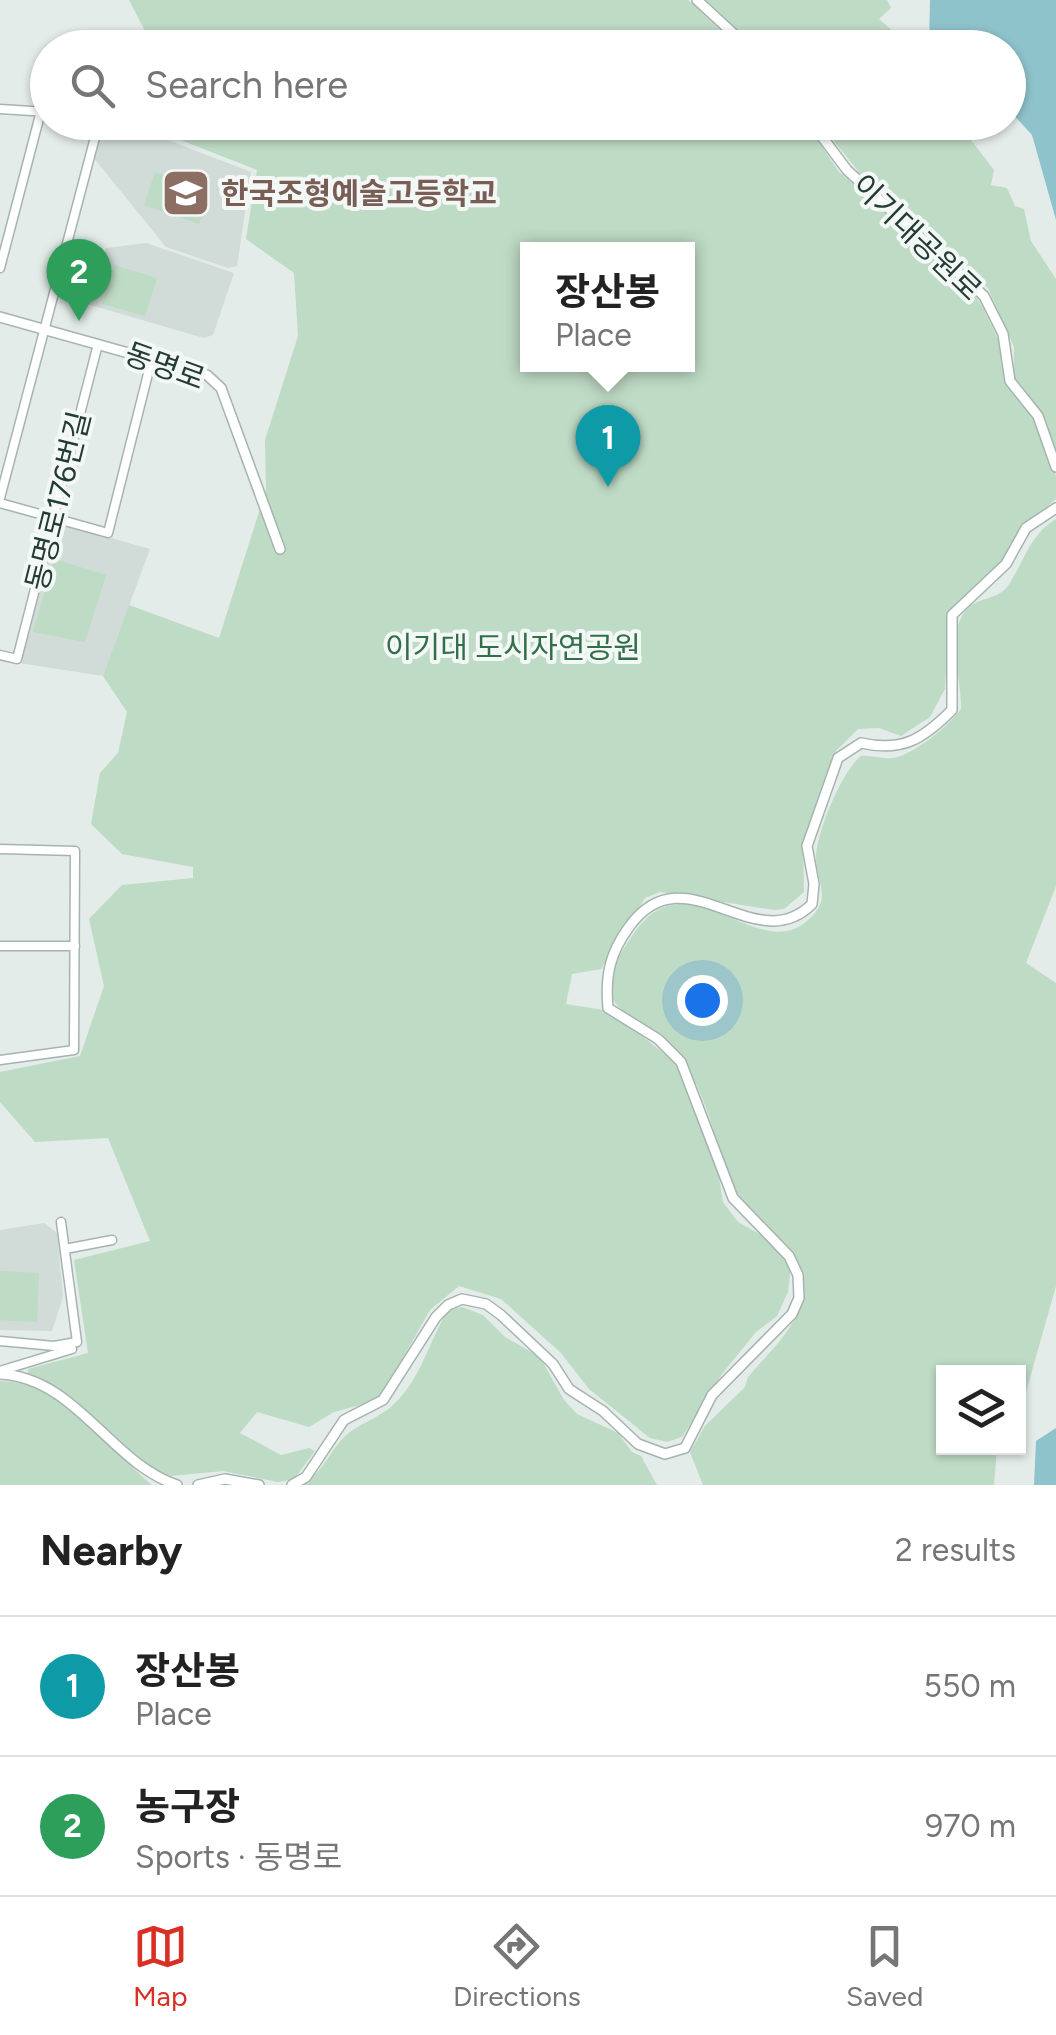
<!DOCTYPE html>
<html lang="en">
<head>
<meta charset="utf-8">
<style>
	:root { --surface:#fff; --page:#f2f2f2; --text:#222; --muted:#767676; --line:#e0e0e0; --accent:#d93025 }
	body { margin:0; font-family:Figtree,"Noto Sans KR",sans-serif; background:var(--page); color:var(--text) }
	.controls { position:absolute; right:30px; bottom:30px; display:grid; overflow:hidden; border-radius:0px; box-shadow:0 2px 8px #0004 }
	.controls button { width:90px; height:90px; display:grid; place-items:center; padding:0; border:0; border-bottom:2px solid var(--line); background:var(--surface); color:var(--text); font:50px sans-serif }
	.you { position:absolute; left:702px; top:1000px; width:35px; height:35px; margin:-25px; border:8px solid #fff; border-radius:50%; background:#1a73e8; box-shadow:0 0 0 15px #1a73e833 }
	.badge { display:grid; place-items:center; width:65px; height:65px; border-radius:50%; background:var(--accent); color:#fff; font-size:32px; font-weight:700 }
	.pin { position:absolute; translate:-50% -82px; filter:drop-shadow(0 2px 5px #0008) }
	.pin::after { content:''; position:absolute; top:52px; width:35px; height:30px; background:inherit; clip-path:polygon(0 0,100% 0,50% 100%) }
	.popup { position:absolute; left:520px; top:242px; width:175px; height:130px; box-sizing:border-box; display:grid; place-content:center; border-radius:0px; background:var(--surface); filter:drop-shadow(0 2px 8px #0005); font-size:32px; white-space:nowrap; color:var(--muted) }
	.popup b { font-size:38px; color:var(--text) }
	.popup::after { content:''; position:absolute; left:50%; top:100%; margin-left:-20px; border:20px solid transparent; border-top-color:var(--surface) }
	.list { margin:0; padding:0; list-style:none }
	h2 { display:flex; justify-content:space-between; align-items:center; height:130px; margin:0; padding:0 40px; font-size:42px }
	h2 small { font-size:32px; font-weight:400; color:var(--muted) }
	.list li { display:grid; grid-template-columns:65px 1fr auto; gap:30px; align-items:center; box-sizing:border-box; height:140px; padding:0 40px; border-top:2px solid var(--line) }
	.list b { display:block; font-size:38px; white-space:nowrap }
	.list p { margin:0; font-size:32px; white-space:nowrap; color:var(--muted) }
	.list em { font-size:32px; font-style:normal; color:var(--muted) }
	.icon { flex:none; width:55px; height:55px; fill:none; stroke:currentColor; stroke-width:2; stroke-linecap:round; stroke-linejoin:round }
	.map { position:relative; flex:none; width:1056px; height:1485px; overflow:hidden }
	.search { position:absolute; background:var(--surface); box-shadow:0 2px 8px #0004; left:30px; right:30px; top:30px; height:110px; display:flex; align-items:center; gap:25px; box-sizing:border-box; padding:0 35px; border-radius:55px; color:var(--muted); font-size:38px }
	.sheet { height:410px; background:var(--surface) }
	nav { display:flex; justify-content:space-around; align-items:center; box-sizing:border-box; height:140px; border-top:2px solid var(--line); background:var(--surface); font-size:28px; color:var(--muted) }
	nav a { display:grid; justify-items:center; gap:5px }
	nav .on { color:var(--accent) }
	.map>svg:first-child { display:block }
	.built { fill:#d1dbd7 }
	.green { fill:#bedbc5; fill-rule:evenodd }
	.water { fill:#8fc3cc }
	.lines { fill:none; stroke-linecap:round; stroke-linejoin:round }
	.minor-casing { stroke:#a6b4af; stroke-width:11 }
	.tertiary-casing { stroke:#a6b4af; stroke-width:12 }
	.minor { stroke:#fff; stroke-width:8 }
	.tertiary { stroke:#fff; stroke-width:9 }
	.labels { text-anchor:middle; dominant-baseline:central; stroke-width:8; stroke-linejoin:round; paint-order:stroke }
	.education-label { font-size:30px; font-weight:bold; fill:#785e54; stroke:#f3f8f6; text-anchor:start }
	.street-label { font-size:30px; fill:#243c35; stroke:#f3f8f6 }
	.park-label { font-size:30px; fill:#316f49; stroke:#f3f8f6 }
</style>
</head>
<body>
<div class="map">
<svg width="1056" height="1485" viewBox="0 0 1056 1485">
	<rect width="100%" height="100%" fill="#e3ece8"/>
	<g class="built">
		<path d="M104,123H124L251,172L237,266L228,268L166,247L93,157Z"/>
		<path d="M146,243L234,273L213,335L204,338L87,304L106,248Z"/>
		<path d="M55,522L150,549L103,676L19,663Z"/>
		<path d="M44,1223L57,1233L63,1297L52,1331L0,1330V1230Z"/>
	</g>
	<g class="green">
		<path d="M129,0H688L738,47H122L148,37Z"/>
		<path d="M706,0H887L891,8L879,19L894,32L889,47H756Z"/>
		<path d="M137,123H806L839,172L916,237L939,264L968,286L981,304L998,339L1004,381L1037,422L1056,476V499L1020,530L1003,565L962,599L949,618L945,689L930,717L901,736L879,728L858,729L836,751L803,845L804,892L784,909L774,910L660,892L645,898L601,969L572,974L566,1004L610,1011L675,1062L718,1172L723,1202L738,1222L763,1236L791,1266L788,1292L777,1316L756,1332L722,1374L682,1437L667,1442L650,1438L589,1389L561,1353L501,1299L459,1286L430,1310L379,1400L334,1412L309,1427L257,1412L240,1433L281,1455L309,1448L315,1451L294,1479L278,1482L223,1471L171,1476L147,1469L74,1399L28,1374V1369L88,1353L74,1260L150,1241L108,1138L35,1142L0,1102V1072L80,1056L104,986L89,919L122,885L193,878V867L122,854L91,824L100,773L118,753L127,712L103,676L129,605L219,638L266,490L265,440L298,336L294,273L246,239L257,170ZM528,250H688V364H528Z"/>
		<path d="M819,123H958L994,170L991,185L1007,188L1015,206L1024,209L1031,241L1056,279V456L1043,415L1014,380V347L988,288L934,235L863,177Z"/>
		<path d="M155,172L210,191L199,224L144,205Z"/>
		<path d="M114,265L157,278L145,316L102,304Z"/>
		<path d="M1056,519V886L1026,963L1056,983V1286L1026,1392L1019,1404L1018,1372H944V1448H997L994,1485H703L690,1452L705,1426L745,1387L748,1377C769,1352 803,1323 804,1288C806,1249 763,1232 744,1204C715,1160 713,1100 680,1058C665,1040 612,1011 610,992C607,971 621,953 632,936C687,851 757,967 808,920C833,898 817,885 816,858C816,833 842,771 861,756C872,755 885,760 894,758C916,753 948,726 961,709C962,681 945,633 967,609C977,598 998,599 1007,587C1025,562 1028,536 1056,519Z"/>
		<path d="M54,559L106,575L85,642L33,632Z"/>
		<path d="M0,1271L39,1273L37,1322L0,1320Z"/>
		<path d="M462,1307L483,1315L505,1337L540,1357L564,1400L577,1414L618,1433L632,1452L641,1456L657,1485H301C322,1474 327,1456 342,1439C358,1423 379,1419 394,1404C421,1379 429,1341 448,1310Z"/>
		<path d="M0,1381C65,1382 107,1447 152,1485H0Z"/>
	</g>
	<g class="water">
		<path d="M930,0H1056V220L1032,135L1009,110L1008,48L929,47Z"/>
		<path d="M1056,1428V1485H1034L1036,1441Z"/>
	</g>
	<g class="lines">
		<g class="minor-casing">
			<g id="minor">
				<path d="M0,109L48,112"/>
				<path d="M0,268L41,111"/>
				<path d="M0,498L99,122"/>
				<path d="M0,503L108,533L152,358"/>
				<path d="M0,655L17,659L98,344"/>
				<path d="M0,849L75,851L74,1050L0,1060"/>
				<path d="M0,946H75"/>
				<path d="M65,1249L112,1240"/>
				<path d="M0,1341L54,1346L77,1342L61,1222"/>
				<path d="M0,1371L72,1349"/>
			</g>
		</g>
		<g class="tertiary-casing">
			<g id="tertiary">
				<path d="M697,0L749,48"/>
				<path d="M811,122L847,170L984,296L1003,334L1010,381L1038,416L1056,467"/>
				<path d="M0,317L207,375L221,388L280,549"/>
				<path d="M0,1374C77,1378 110,1463 177,1485"/>
				<path d="M198,1485L225,1479L259,1485"/>
				<path d="M292,1485L306,1477L344,1420L383,1400L436,1317L448,1305L462,1299L486,1304L501,1315L553,1364L569,1389L603,1411L638,1444L665,1454L685,1448L712,1395L792,1314L799,1298L798,1275L789,1256L733,1198L681,1062L658,1039L608,1008C605,975 610,953 629,927C685,849 755,961 812,904L814,884L807,846L838,758L861,743C902,752 922,740 952,710V615L1006,564L1026,528L1056,508"/>
			</g>
		</g>
		<use href="#minor" class="minor"/>
		<use href="#tertiary" class="tertiary"/>
	</g>
	<defs>
		<g id="school-square" transform="scale(2.5)"><rect x="-9" y="-9" width="18" height="18" rx="4" fill="#8d6e63" stroke="#f3f8f6"/><path d="M0-5L7-2L0 1L-7-2ZM-4 1L0 2.5L4 1V4Q0 6-4 4Z" fill="#fff"/></g>
	</defs>
	<g fill-rule="evenodd">
		<use href="#school-square" x="186" y="193"/>
	</g>
	<g class="labels">
		<g class="education-label">
			<text x="221" y="193">한국조형예술고등학교</text>
		</g>
		<g class="street-label">
			<text transform="translate(917 237) rotate(44)">이기대공원로</text>
			<text transform="translate(165 366) rotate(20)">동명로</text>
			<text transform="translate(58 501) rotate(-76)">동명로176번길</text>
		</g>
		<g class="park-label">
			<text x="513" y="647">이기대 도시자연공원</text>
		</g>
	</g>
</svg>
<div class="controls">
<button><svg class="icon" aria-label="layers" viewBox="0 0 24 24"><path d="M12 4l9 5-9 5-9-5zM3 14l9 5 9-5"/></svg></button>
</div>
<div class="you"></div>
<div class="pin badge" style="left:608px;top:487px;background:#0f9aa8">1</div>
<div class="popup"><b>장산봉</b>Place</div>
<div class="pin badge" style="left:79px;top:321px;background:#2e9e5b">2</div>
<div class="search"><svg class="icon" aria-label="search" viewBox="0 0 24 24"><circle cx="10" cy="10" r="6"/><path d="M15 15l6 6"/></svg>Search here</div>
</div>
<section class="sheet">
<h2>Nearby<small>2 results</small></h2>
<ul class="list">
<li><span class="badge" style="background:#0f9aa8">1</span><div><b>장산봉</b><p>Place</p></div><em>550 m</em></li>
<li><span class="badge" style="background:#2e9e5b">2</span><div><b>농구장</b><p>Sports · 동명로</p></div><em>970 m</em></li>
</ul>
</section>
<nav>
<a class="on"><svg class="icon" aria-label="map" viewBox="0 0 24 24"><path d="M3 6l6-2 6 2 6-2v14l-6 2-6-2-6 2zM9 4v14M15 6v14"/></svg>Map</a>
<a><svg class="icon" aria-label="directions" viewBox="0 0 24 24"><path d="M12 3l9 9-9 9-9-9zM9 14v-3h6M13 9l2 2-2 2"/></svg>Directions</a>
<a><svg class="icon" aria-label="saved" viewBox="0 0 24 24"><path d="M7 4h10v16l-5-4-5 4z"/></svg>Saved</a>
</nav>
</body>
</html>
